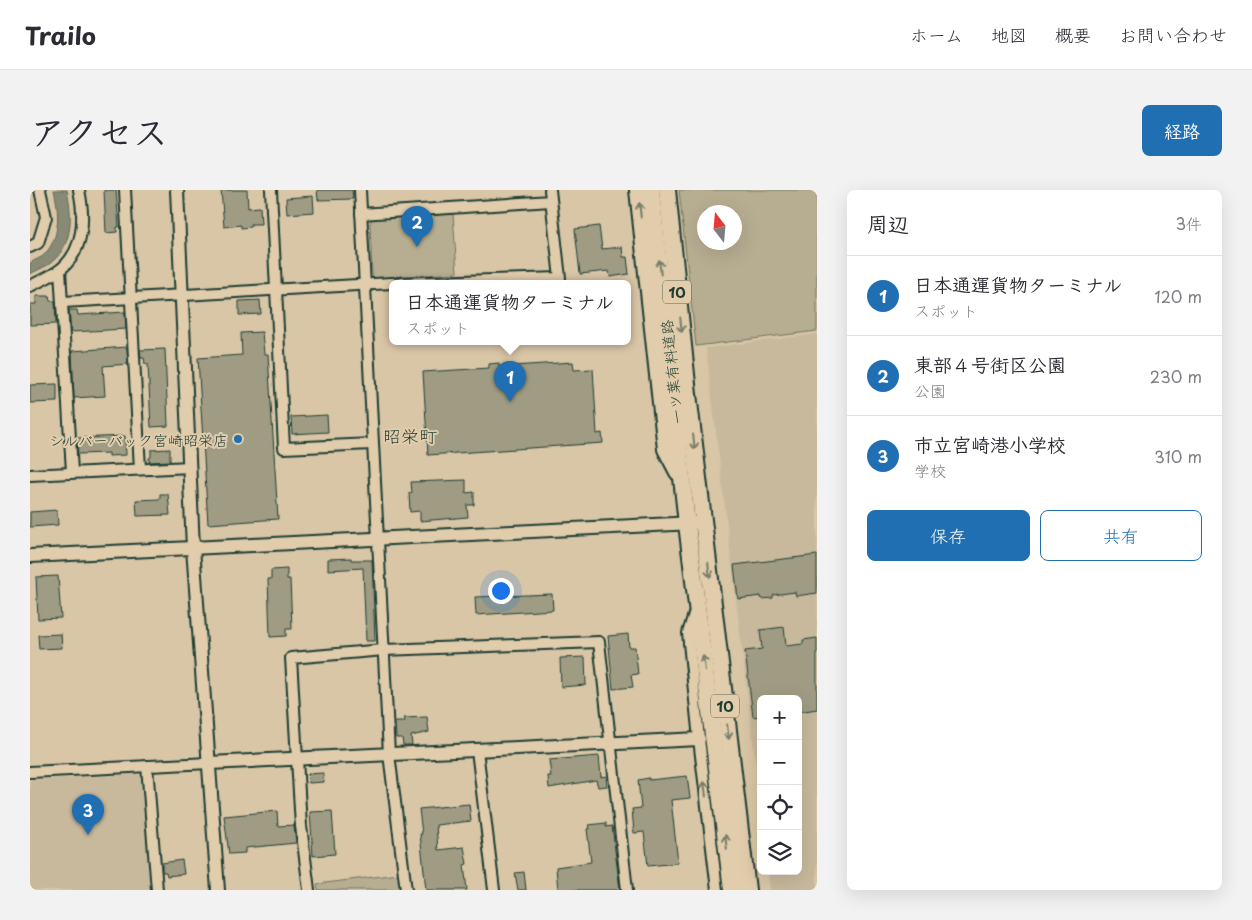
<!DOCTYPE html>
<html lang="ja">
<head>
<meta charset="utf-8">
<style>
	:root { --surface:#fff; --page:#f2f2f3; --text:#2b2b33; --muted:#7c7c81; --line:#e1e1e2; --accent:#1f6fb2 }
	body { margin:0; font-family:"Playpen Sans","Klee One",sans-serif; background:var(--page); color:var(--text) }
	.controls { position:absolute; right:15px; bottom:15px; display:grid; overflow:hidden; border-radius:8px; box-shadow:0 5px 20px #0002 }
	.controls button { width:45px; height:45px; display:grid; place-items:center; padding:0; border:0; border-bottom:1px solid var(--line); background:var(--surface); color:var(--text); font:25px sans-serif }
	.compass { position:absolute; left:667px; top:15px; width:45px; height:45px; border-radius:50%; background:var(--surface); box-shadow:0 5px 20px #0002; rotate:344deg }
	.you { position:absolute; left:470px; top:400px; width:18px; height:18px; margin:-12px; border:4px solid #fff; border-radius:50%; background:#1a73e8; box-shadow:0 0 0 8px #1a73e833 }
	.badge { display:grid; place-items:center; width:32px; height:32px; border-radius:50%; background:var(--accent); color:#fff; font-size:16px; font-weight:700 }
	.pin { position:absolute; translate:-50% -41px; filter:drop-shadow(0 1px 2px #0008) }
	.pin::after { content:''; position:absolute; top:26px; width:18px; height:15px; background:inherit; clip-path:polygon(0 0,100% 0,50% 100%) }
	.popup { position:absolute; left:359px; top:90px; width:242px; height:65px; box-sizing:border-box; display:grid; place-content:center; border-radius:8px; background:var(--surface); filter:drop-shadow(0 1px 4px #0005); font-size:16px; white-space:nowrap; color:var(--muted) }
	.popup b { font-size:19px; color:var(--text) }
	.popup::after { content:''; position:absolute; left:50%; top:100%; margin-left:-10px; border:10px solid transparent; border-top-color:var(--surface) }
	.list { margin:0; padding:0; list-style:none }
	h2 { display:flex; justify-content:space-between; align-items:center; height:65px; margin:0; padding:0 20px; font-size:21px }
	h2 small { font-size:16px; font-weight:400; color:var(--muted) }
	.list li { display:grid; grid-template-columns:32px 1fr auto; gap:15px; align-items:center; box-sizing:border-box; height:80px; padding:0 20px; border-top:1px solid var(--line) }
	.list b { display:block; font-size:19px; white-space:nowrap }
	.list p { margin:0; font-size:16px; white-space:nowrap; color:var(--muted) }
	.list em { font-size:16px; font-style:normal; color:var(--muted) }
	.actions { display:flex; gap:10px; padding:15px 20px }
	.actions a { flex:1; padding:11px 0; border:1px solid var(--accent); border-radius:8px; text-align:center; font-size:18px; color:var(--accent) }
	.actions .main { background:var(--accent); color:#fff }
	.icon { flex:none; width:28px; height:28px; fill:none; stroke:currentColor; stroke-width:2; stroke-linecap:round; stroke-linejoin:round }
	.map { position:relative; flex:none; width:787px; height:700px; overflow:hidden; border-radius:8px }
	header { display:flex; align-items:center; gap:30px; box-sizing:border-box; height:70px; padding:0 25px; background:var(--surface); border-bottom:1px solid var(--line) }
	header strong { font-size:24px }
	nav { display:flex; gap:28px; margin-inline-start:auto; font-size:18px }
	.intro { display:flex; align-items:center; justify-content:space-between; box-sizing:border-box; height:120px; padding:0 30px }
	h1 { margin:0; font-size:35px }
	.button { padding:12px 22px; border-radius:8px; background:var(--accent); color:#fff; font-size:18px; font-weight:700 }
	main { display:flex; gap:30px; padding:0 30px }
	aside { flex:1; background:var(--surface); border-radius:8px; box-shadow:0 5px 20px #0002 }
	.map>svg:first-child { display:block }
	.built { fill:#c8b99c }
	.green { fill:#b7ad91; stroke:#6b7562; fill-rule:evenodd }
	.water { fill:#888a74; stroke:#5e6b5a }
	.building { fill:#9f9c83; stroke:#1f3d34 }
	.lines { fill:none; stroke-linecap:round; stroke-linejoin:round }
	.minor-casing { stroke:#1f3d34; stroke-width:14 }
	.tertiary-casing { stroke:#1f3d34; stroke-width:16 }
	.primary-casing { stroke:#1f3d34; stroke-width:20 }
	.minor { stroke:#e1ccab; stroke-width:10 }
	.tertiary { stroke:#e1ccab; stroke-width:12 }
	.primary { stroke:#e1ccab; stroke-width:16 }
	.oneway { stroke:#767d6a }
	.poi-dot { fill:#1f6fb2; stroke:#e1ccab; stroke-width:2 }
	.labels { text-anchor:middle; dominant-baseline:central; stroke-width:4; stroke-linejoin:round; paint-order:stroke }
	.shield { fill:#e1ccab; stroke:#596858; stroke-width:1 }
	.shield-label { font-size:14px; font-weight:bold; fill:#1f3d34 }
	.street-label { font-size:15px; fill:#1f3d34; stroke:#e1ccab }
	.poi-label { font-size:15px; fill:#1f3d34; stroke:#e1ccab; text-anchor:end }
	.quarter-label { font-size:18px; fill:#1f3d34; stroke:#e1ccab }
</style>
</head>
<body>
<header>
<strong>Trailo</strong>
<nav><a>ホーム</a><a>地図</a><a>概要</a><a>お問い合わせ</a></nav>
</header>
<div class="intro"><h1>アクセス</h1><a class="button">経路</a></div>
<main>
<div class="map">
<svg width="787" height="700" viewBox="0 0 787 700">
	<rect width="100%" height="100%" fill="#d9c6a6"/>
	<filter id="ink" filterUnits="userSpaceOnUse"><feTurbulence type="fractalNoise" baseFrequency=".02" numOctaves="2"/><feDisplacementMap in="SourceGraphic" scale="10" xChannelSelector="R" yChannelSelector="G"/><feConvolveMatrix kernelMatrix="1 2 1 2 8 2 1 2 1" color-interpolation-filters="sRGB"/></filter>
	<g filter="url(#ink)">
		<g class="built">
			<path d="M787,144V700H740L738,681H768V509H731V619L676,158Z"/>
			<path d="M106,584L112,587L120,700H0V590Z"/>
		</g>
		<g class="green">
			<path d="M649,0H787V141L666,156ZM704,22V52H674V22Z"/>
			<path d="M423,24L427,83L343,88L342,83L340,33L342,29Z"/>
			<path d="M369,684L371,700H288L287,694Z"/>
		</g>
		<path class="water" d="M24,0H37C43,27 43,58 18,75C12,78 6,81 0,84V73C4,70 11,68 14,65C31,47 29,22 24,0Z"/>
		<g class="building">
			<path d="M74,0H86L89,37H87V42L76,43Z"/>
			<path d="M191,0H217L218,18L230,17L231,34H221V37L211,38V35L194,37Z"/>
			<path d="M287,0H322L323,9L288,10Z"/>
			<path d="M283,6L284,22L257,24L256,8Z"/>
			<path d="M569,36L572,59L592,57L593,67H597L599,84L580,87L579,81L550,84L545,39Z"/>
			<path d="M6,106H19L20,111H25L26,134L0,135V114H6Z"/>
			<path d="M230,110L231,124L209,125V111Z"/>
			<path d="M39,120H47L48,125L95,122L96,139L41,142Z"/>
			<path d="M232,142L234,164H238L248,329L178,334L168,168L212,165L211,143Z"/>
			<path d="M97,157L98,174L73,176L75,206L44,208L42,161Z"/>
			<path d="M135,159L138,236L121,237L118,174H115L114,168H111L110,160Z"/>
			<path d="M543,172L544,180L563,179L567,244L572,243L573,253L398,265L393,182L459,178V174L469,173V177Z"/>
			<path d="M27,194V212L0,213V195Z"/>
			<path d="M297,225L298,242L262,244L261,227Z"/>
			<path d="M95,246L96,265L79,266V263L48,264L47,248Z"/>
			<path d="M140,259V271L119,272V268L121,267V260Z"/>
			<path d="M436,290V303L444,302V315H437L438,327L390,331V321L380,322L379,303H382L381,292Z"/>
			<path d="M130,304H138L140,325L107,326L106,310L130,309Z"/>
			<path d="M27,320L28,335L0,337V322Z"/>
			<path d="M787,365V403L766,406L765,402L743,405V408L731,409V406L708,409L704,375Z"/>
			<path d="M321,368V370H342L345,451H336L333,378L298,380V369Z"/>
			<path d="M257,379V389H260L262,439H256V446L240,447L238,389H241V380Z"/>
			<path d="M28,386L31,428L8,429L6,387Z"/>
			<path d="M522,404L523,420L446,425L445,407Z"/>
			<path d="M754,437L756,456L773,454V450L787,448V519L768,522V509H731V526L723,527L715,461L732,459L730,440Z"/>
			<path d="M31,444L32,458L9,459L8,445Z"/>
			<path d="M598,444L599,457H605L608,484L601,485L603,497L583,499L578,446Z"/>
			<path d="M555,467L556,495L531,497L530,468Z"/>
			<path d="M397,527L399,542L381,546L382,555H373L372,548H366L365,532H375L374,528Z"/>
			<path d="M569,566L571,587L576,586L577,596L568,597L566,590L519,598L518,586H521L519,570Z"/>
			<path d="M293,583L294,592L279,593L278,584Z"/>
			<path d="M657,586L660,608L641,610L648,673L618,676L614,642L604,643L602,619L611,618L608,590L619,588V590Z"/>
			<path d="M439,614L441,631L406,635L408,660L434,657L437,674L434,675L437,700H396L390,644H392L389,619Z"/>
			<path d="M247,621L248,636L264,635L266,653L215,658V663L199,664L194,626Z"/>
			<path d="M302,621L305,664L283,666L280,622Z"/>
			<path d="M576,633V637L582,636L590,700H528L526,677L561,672L557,639H560L559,635Z"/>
			<path d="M152,670L154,684L137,686L136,682H132V673Z"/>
			<path d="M494,682L496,700H488L485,683Z"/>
		</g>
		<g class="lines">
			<g class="minor-casing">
				<g id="minor">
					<path d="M95,0L110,279"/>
					<path d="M241,0L254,258L342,254"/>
					<path d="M330,0L359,564L376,700"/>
					<path d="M331,24L521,11"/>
					<path d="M0,57L8,53L16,27L10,0"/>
					<path d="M30,80L42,282"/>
					<path d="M369,93L530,88L520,0"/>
					<path d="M0,96C10,91 22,86 31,79C54,60 55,28 49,0"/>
					<path d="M33,112L362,93"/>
					<path d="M0,285L160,277"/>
					<path d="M665,421L658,443L669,549L687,700"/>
					<path d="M447,560L464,700"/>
					<path d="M117,576L127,700"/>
					<path d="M0,582L179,573"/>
					<path d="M279,700L271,636L261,468L354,460L569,452L597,700"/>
				</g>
			</g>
			<g class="tertiary-casing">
				<g id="tertiary">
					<path d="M147,0L163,358L188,700"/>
					<path d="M0,366L664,333"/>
					<path d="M179,573L669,549"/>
				</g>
			</g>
			<g class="primary-casing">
				<g id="primary">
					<path d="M608,0L636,259L648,282"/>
					<path d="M621,0L657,334L702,700"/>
					<path d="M637,0L658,204L717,700"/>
				</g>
			</g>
			<use href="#minor" class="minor"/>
			<use href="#tertiary" class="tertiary"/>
			<use href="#primary" class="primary"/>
		</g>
		<defs><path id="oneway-shaft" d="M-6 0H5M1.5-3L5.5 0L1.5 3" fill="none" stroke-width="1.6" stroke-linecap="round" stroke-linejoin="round" transform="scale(1.25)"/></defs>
		<g class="oneway">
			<use href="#oneway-shaft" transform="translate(610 20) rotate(-96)"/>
			<use href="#oneway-shaft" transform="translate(630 77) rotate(-96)"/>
			<use href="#oneway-shaft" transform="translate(651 135) rotate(84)"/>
			<use href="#oneway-shaft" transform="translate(664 252) rotate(83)"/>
			<use href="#oneway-shaft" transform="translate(679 380) rotate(83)"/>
			<use href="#oneway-shaft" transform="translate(674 473) rotate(-97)"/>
			<use href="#oneway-shaft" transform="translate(698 542) rotate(83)"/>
			<use href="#oneway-shaft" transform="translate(675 599) rotate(-97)"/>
			<use href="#oneway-shaft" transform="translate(696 652) rotate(-97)"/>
		</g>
	</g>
	<circle class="poi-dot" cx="208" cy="249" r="5"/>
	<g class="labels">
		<g class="shield">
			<rect x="633" y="90.5" width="28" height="23" rx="4"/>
			<rect x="681" y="504.5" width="28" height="23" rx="4"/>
		</g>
		<g class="shield-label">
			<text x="647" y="102">10</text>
			<text x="695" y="516">10</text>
		</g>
		<g class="street-label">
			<text transform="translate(641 182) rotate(-96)">一ツ葉有料道路</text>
		</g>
		<g class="poi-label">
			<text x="198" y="249">シルバーバック宮崎昭栄店</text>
		</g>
		<g class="quarter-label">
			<text x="380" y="245">昭栄町</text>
		</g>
	</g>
</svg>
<div class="controls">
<button>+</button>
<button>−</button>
<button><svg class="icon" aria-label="locate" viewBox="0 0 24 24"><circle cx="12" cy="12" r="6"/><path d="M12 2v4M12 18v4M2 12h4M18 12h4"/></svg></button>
<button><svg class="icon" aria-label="layers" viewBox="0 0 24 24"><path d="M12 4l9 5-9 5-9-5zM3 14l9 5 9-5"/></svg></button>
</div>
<svg class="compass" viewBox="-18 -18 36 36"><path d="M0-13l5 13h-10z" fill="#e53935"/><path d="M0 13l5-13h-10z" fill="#7c7c81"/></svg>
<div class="you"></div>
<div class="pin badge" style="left:480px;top:212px">1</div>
<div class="popup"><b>日本通運貨物ターミナル</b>スポット</div>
<div class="pin badge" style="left:387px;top:57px">2</div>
<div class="pin badge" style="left:58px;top:645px">3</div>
</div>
<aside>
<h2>周辺<small>3件</small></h2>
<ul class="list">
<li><span class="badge">1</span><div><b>日本通運貨物ターミナル</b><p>スポット</p></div><em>120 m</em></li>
<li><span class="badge">2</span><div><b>東部４号街区公園</b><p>公園</p></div><em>230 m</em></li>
<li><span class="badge">3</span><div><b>市立宮崎港小学校</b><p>学校</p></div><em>310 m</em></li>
</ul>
<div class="actions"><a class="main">保存</a><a>共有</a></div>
</aside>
</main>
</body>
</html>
